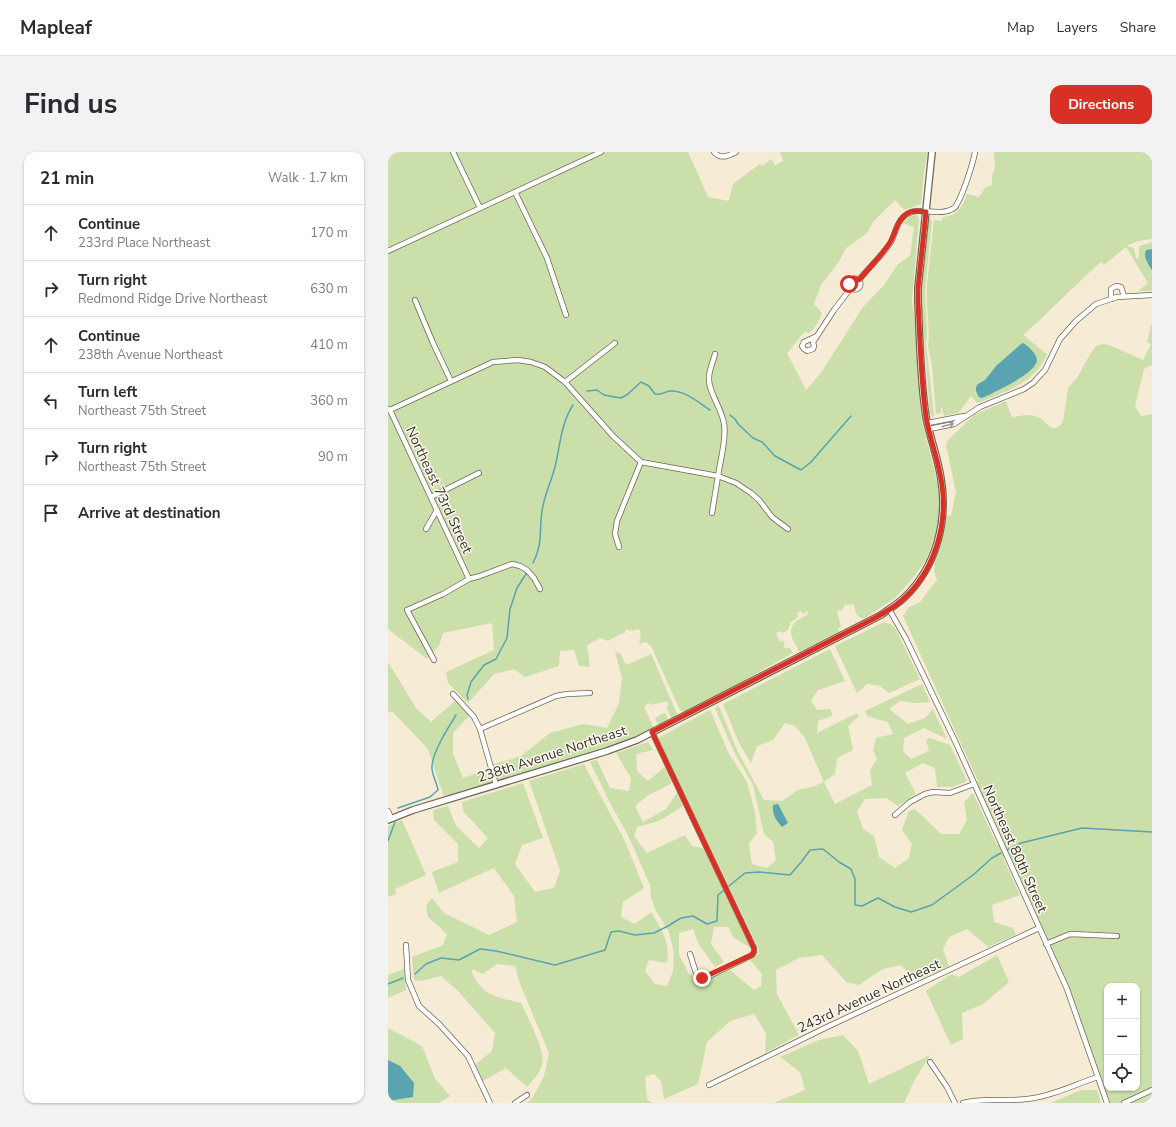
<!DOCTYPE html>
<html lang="en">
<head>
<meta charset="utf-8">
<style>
	:root { --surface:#fff; --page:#f2f2f3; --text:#2b2b33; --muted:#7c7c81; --line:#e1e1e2; --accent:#d93025 }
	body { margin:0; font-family:"Nunito Sans",sans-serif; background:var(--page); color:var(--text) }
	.controls { position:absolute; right:12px; bottom:12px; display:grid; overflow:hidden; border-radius:8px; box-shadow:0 1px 3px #0004 }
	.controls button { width:36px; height:36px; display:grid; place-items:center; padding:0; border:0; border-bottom:1px solid var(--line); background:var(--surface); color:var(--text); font:20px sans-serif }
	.stop { position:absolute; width:12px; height:12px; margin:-9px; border:3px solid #d93025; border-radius:50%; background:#fff }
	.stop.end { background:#d93025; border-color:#fff; box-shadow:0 1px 4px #0008 }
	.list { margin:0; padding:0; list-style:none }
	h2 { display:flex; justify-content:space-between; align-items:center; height:52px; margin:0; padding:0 16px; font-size:17px }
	h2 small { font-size:13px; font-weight:400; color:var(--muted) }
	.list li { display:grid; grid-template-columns:26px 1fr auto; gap:12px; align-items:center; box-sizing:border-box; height:56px; padding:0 16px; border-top:1px solid var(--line) }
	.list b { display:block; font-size:15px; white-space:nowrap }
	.list p { margin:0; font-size:13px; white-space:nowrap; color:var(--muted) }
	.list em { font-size:13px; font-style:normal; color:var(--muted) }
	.icon { flex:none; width:22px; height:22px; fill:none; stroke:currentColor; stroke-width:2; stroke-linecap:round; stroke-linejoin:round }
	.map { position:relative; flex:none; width:764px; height:951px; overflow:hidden; border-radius:12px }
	header { display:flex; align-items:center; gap:24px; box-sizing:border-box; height:56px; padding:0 20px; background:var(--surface); border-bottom:1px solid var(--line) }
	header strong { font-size:19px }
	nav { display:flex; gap:22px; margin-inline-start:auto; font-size:14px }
	.intro { display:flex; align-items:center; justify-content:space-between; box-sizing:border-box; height:96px; padding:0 24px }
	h1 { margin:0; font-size:28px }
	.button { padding:10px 18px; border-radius:12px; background:var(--accent); color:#fff; font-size:14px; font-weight:700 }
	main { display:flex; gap:24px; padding:0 24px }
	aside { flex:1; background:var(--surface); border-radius:12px; box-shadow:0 1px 3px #0004 }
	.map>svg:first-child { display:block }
	.green { fill:#cadfaa; fill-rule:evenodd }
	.water { fill:#5aa3b0 }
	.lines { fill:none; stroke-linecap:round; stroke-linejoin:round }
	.stream { stroke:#5aa3b0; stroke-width:1.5 }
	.minor-casing { stroke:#706653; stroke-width:6 }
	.tertiary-casing { stroke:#706653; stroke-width:8 }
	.minor { stroke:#fff; stroke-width:4.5 }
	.tertiary { stroke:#fff; stroke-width:5.5 }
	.oneway { stroke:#9a9894 }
	.route { stroke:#d93025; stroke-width:5 }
	.labels { text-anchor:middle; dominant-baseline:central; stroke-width:3; stroke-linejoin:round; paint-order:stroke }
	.street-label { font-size:14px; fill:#363229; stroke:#fef9f0 }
</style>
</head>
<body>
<header>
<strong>Mapleaf</strong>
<nav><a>Map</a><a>Layers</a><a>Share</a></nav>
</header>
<div class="intro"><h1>Find us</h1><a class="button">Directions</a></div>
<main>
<aside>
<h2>21 min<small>Walk · 1.7 km</small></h2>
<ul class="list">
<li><svg class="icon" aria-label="ahead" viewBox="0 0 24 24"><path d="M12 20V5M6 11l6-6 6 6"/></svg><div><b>Continue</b><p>233rd Place Northeast</p></div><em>170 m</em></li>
<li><svg class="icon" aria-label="right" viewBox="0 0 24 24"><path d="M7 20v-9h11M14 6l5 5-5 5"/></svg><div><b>Turn right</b><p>Redmond Ridge Drive Northeast</p></div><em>630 m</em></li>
<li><svg class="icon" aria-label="ahead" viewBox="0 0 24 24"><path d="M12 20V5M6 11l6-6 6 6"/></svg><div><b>Continue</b><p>238th Avenue Northeast</p></div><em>410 m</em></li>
<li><svg class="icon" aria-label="left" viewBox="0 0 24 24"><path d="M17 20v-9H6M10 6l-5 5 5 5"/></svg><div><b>Turn left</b><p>Northeast 75th Street</p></div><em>360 m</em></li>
<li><svg class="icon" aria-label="right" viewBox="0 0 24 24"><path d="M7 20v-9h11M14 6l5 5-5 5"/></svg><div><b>Turn right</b><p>Northeast 75th Street</p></div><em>90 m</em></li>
<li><svg class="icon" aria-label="arrive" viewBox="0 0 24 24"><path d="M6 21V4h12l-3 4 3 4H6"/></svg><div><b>Arrive at destination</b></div></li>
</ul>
</aside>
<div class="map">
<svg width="764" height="951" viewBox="0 0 764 951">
	<rect width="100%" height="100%" fill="#f6ebd5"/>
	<g class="green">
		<path d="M0,0H300L320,45L341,49L345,32L372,12L374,14L383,7L387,13L395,9L392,0H540L536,20L533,52L516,58L507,48L485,70L479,81L458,96L450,111L433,133L426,152L434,161C431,168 428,176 421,181L417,180C410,186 406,194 399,201L418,238L433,221L475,155L496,133L510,112L522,104L526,75L514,71L522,64L529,63L531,67L524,148L529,186L532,256C536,291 554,326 551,361L563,364L568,340L558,293L560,288L586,263L618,249L624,266C633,263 643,261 652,266C661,271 663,284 675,270L680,236L689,226L701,204L708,194L715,192L721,193L755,208L763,192L759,190L763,173L764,172V213L756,217L747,254L752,263L755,264L764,262V951H719L679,837L618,705L615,706L632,743L604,753L606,770L625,776L628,783L600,795L579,777L561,785L555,797L561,814L528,829L513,813L495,817L471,833L458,830L434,803L411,806L388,818L389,842L411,883L377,901L378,881L366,862L342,869L319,890L310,932L276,947L273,929L266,922L257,925L259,947L264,951H139L145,945L156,924L161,901L132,832L127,814L109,812L95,822L83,817C93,845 107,844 133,851C139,865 158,898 154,912C152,922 145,928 139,935L118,916L95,929L87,913L104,899L107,881L70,839L53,824L33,829L26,828L24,805L55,793L59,782L40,765L38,754L44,746L56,761L101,783L129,770L126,744L106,716L51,741L44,720L70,710V692L46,668L45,658L60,654L68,674L91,696L100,686L75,659L74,650L135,631L155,686L134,693L127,712L147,740L166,736L172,718L141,629L196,612L220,658L235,685L256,736L235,750L233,765L247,772L263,760C273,777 283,790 279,811L261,808L257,819L267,832L279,834L285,819L286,801L281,780L267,757L263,745L262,733L239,681L222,651L202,610L209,608L222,636L241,639L243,626L228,601L260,590L265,598L248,602L249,619L260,629L277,615L284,631L259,644L247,654L255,670L278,657L289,641L295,654L271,669L249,675L246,684L259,701L297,683L304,694L315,696L363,796L345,785L341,775H326L323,792L336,810L327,815L310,791L305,777L291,781V803L301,822L316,829L342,818L366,838L373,834L374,822L362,808L371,802L370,795L270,586L322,558L341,602L359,630L367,660L369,682L361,691L364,712L378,716L388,709L385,690L376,682L365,633L346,600L327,556L331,554L349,598L376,648L394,649L410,638L424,635L436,630L417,586L407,574L397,571L385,588L369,594L363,611L351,591L335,552L442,497L457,529L430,538L423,549L429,558L443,557L444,564L430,569L429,581L469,561L471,564L460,574L465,598L449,606L447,622L436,630L447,652L484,633L482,618L489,607L485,598L488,586L505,582L500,570L479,564L477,559L534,532L542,550L527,551L512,549L501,557L520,572L537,566L545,557L559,587L536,576L516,586L515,599L523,607L541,599L538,588L542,586L562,593L579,629L565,635H549L547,616L535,611L517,621L528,642L510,654L498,646L477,647L469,659L475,677L486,684L491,705L507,716L521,706L524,692L514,678L521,659L527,657L553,682H571L579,668L576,650L585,641L609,693L612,691L585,632L590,629L515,464L520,456L532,450L549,428C543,413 548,405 553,392L545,388L538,408L521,431L507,446L477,466H473L468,462L466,452L457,453L453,459L450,458L449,459L453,475L450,476L451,480L410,500C410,495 407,492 405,488C399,473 408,469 419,463L420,460L419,459L415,462L413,459L409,461L410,465L402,471L400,478L395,481L392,479L388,481L392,490L395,488L397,494H395L396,496H402L405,501C368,520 334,544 297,563L295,559H293L291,556L263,494L258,490L252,492L251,490L253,487L251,486L253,482L252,478L249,477L244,479L238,477L237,481L232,482L220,489L212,486L199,493L202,515L191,514L186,498L172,499L171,514L137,525L126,517L106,522L80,551L60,531L58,520L106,498L104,471L55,481L51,494L39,507L0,477ZM719,834H749V936H719Z"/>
		<path d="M606,0H764V87C756,88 746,89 739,94L746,96L748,106H750L751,105V96L752,94L764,90V97L759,98L757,102L760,112L764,118V139H750L760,131L738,95L716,113L713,110C693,127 675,146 656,164C649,171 642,176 635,183L659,202C647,232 616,240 589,251L583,244L570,261L556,264L554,255L553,256V261L548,262L544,214L540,194L541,183L539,153V133L546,68L554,69L555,65C569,64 575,54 579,42L591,45L597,36L604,33V24L607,16ZM608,214L640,220L633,225L594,246L590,232L597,228Z"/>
		<path d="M541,65L544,69L537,139L539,181L538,190L546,264L545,266L542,261L533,148Z"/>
		<path d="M496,470L503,472L508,478L532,527L501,541L492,534L479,532L469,541L447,494Z"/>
		<path d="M227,500L232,501L238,513L263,502L290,564L284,566L283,565L278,555L281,553L279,549C274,551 270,551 264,553L262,551L256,554L267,579L249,588L57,648L40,597L4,559L0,561V510L28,556L43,570L69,547L83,562L65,581V602L75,626L103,616V613L133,604L162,581L195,572L219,576L231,551L234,526Z"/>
		<path d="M276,561L279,564L280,568L271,574L267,566Z"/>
		<path d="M14,668L38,723L7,737L8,742L0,745V674Z"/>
		<path d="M609,803L621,830L595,852L574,861L575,887L563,893L538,839L563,822L571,825Z"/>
		<path d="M16,817L18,838L0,846V823Z"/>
		<path d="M0,876L34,894L47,927L62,944L51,951H0Z"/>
		<path d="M455,883L470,899L481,932L542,903L526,929L516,951H374H386L417,938L412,920L392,905L431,888Z"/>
		<path d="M693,938H709L713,951H663Z"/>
	</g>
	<g class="water">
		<path d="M764,97V118C760,112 755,105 758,98Z"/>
		<path d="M635,191C640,194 649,202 649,208C648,222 606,240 594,246L591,245L588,239V235L590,232L597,228L608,214L633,192Z"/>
		<path d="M390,652L400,671L394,675C388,668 384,663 385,653Z"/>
		<path d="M0,908L12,914L26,931L25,945L0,949Z"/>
	</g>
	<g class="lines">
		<g class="stream">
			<path d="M199,239L209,238L216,243L233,246L240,242L253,230L261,234L267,242C275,243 276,240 282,239C297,238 311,251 322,258"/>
			<path d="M342,263L347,267L350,272L365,286L374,290L387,304L413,318L423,310L463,264"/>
			<path d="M145,411C155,392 151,379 154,359C156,344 163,330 167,315C172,294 173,271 185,253"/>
			<path d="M80,547L79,543L83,530L96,513L108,507L119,486L122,457L129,436L138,422"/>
			<path d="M10,656L42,645L50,638C49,631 43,621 44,614C45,599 60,576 68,563"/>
			<path d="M0,689L7,670"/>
			<path d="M619,698L633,691L694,676L764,680"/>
			<path d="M341,734L357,721L371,720L402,723L414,709L422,698L435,697L451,710L463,717L467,727V753L474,754L490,746L507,755L523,760L544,753L585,723L604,706L613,701"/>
			<path d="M27,822L38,812L53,806L71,808L92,797L108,799L167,813L217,798L223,780L231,779L247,783L266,781L280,774L293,766L305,764L319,772L329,769L330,743L335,739"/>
			<path d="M0,832L15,826"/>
		</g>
		<g class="minor-casing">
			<g id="minor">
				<path d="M65,0L92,56"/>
				<path d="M326,0C333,8 340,4 348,0"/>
				<path d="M127,40L159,106L178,163"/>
				<path d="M0,99L213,0"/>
				<circle cx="467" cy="132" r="5.5"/>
				<path d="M471,128C481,115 494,104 503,90C507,82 508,72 515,65C528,52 547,65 562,58C565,57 568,55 569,52C575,42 585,12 587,0"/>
				<path d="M723,147V137L728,134L733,135L736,144"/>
				<path d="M27,148L45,191L63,229"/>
				<path d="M429,184L446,158L463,136"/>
				<path d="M429,184L425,190L426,194L425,197L419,199L416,197L414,194L416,190Z"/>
				<path d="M327,202C325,210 321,218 321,226C320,240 334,256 336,272C339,285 332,310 330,324L348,331L363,341L371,348L384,365L400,377"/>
				<path d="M177,230L227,191"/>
				<path d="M0,257L2,258L105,210L130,208L143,210L157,215L177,230L225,284L253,310L330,324L324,361"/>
				<path d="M2,258L81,427"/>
				<path d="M540,271L576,264"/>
				<path d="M541,277L566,272L592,255L636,237L645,231L657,218L672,187L688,169L708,152L729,145L764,143"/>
				<path d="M43,345L91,321"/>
				<path d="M38,377L49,358"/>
				<path d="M231,395L227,382L229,369L253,310"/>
				<path d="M501,457L518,487L567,589L679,837L719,951"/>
				<path d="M46,508L19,458L55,442L81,427L92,424L124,412L132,414L139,418L146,426L152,437"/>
				<path d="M65,542L86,565L92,577L108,633"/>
				<path d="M92,577L168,544L179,542L202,541"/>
				<path d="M264,580L366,796V800L364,803L315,827L309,824L302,802"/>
				<path d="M0,659L3,666"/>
				<path d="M507,663L522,650L537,642L545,640L562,641L586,632"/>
				<path d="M658,792L682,782L729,784"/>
				<path d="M18,793L20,828L31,854L51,872L80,904L102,951"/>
				<path d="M542,910L559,935L567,951"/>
				<path d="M321,933L441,874L651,776"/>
				<path d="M127,951L139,943"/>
				<path d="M575,951C596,945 618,950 639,947C662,945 688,932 710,925"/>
				<path d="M736,951L764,938"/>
			</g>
		</g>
		<g class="tertiary-casing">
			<path id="tertiary" d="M0,668L25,658L219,599L249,588L493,463C501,457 510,452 517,445C548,415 560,369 553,327C550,306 542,286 538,265C532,227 532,188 530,150V136L544,0"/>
		</g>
		<use href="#minor" class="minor"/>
		<use href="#tertiary" class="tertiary"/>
	</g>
	<defs><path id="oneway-shaft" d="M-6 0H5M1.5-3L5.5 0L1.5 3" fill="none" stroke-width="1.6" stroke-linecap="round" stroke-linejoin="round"/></defs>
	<use class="oneway" href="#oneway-shaft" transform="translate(560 273) rotate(-15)"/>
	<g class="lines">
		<path class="route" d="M314,826L364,803L366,800V796L264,580L487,466C496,461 505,456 513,449C545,422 560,375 554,333C551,310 542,288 538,265C533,227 532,188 530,150V136L538,60C531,59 525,58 520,61C508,68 508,82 501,92C492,105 481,116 471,128L465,126L462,128L461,132"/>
	</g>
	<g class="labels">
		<g class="street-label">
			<text transform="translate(51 338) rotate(65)">Northeast 73rd Street</text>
			<text transform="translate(164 602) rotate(-18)">238th Avenue Northeast</text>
			<text transform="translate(627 697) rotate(66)">Northeast 80th Street</text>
			<text transform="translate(481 844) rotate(-25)">243rd Avenue Northeast</text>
		</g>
	</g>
</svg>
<div class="controls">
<button>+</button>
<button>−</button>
<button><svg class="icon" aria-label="locate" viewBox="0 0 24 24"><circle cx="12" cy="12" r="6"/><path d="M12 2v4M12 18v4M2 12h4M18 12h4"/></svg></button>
</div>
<div class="stop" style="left:461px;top:132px"></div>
<div class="stop end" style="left:314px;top:826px"></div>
</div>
</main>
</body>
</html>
